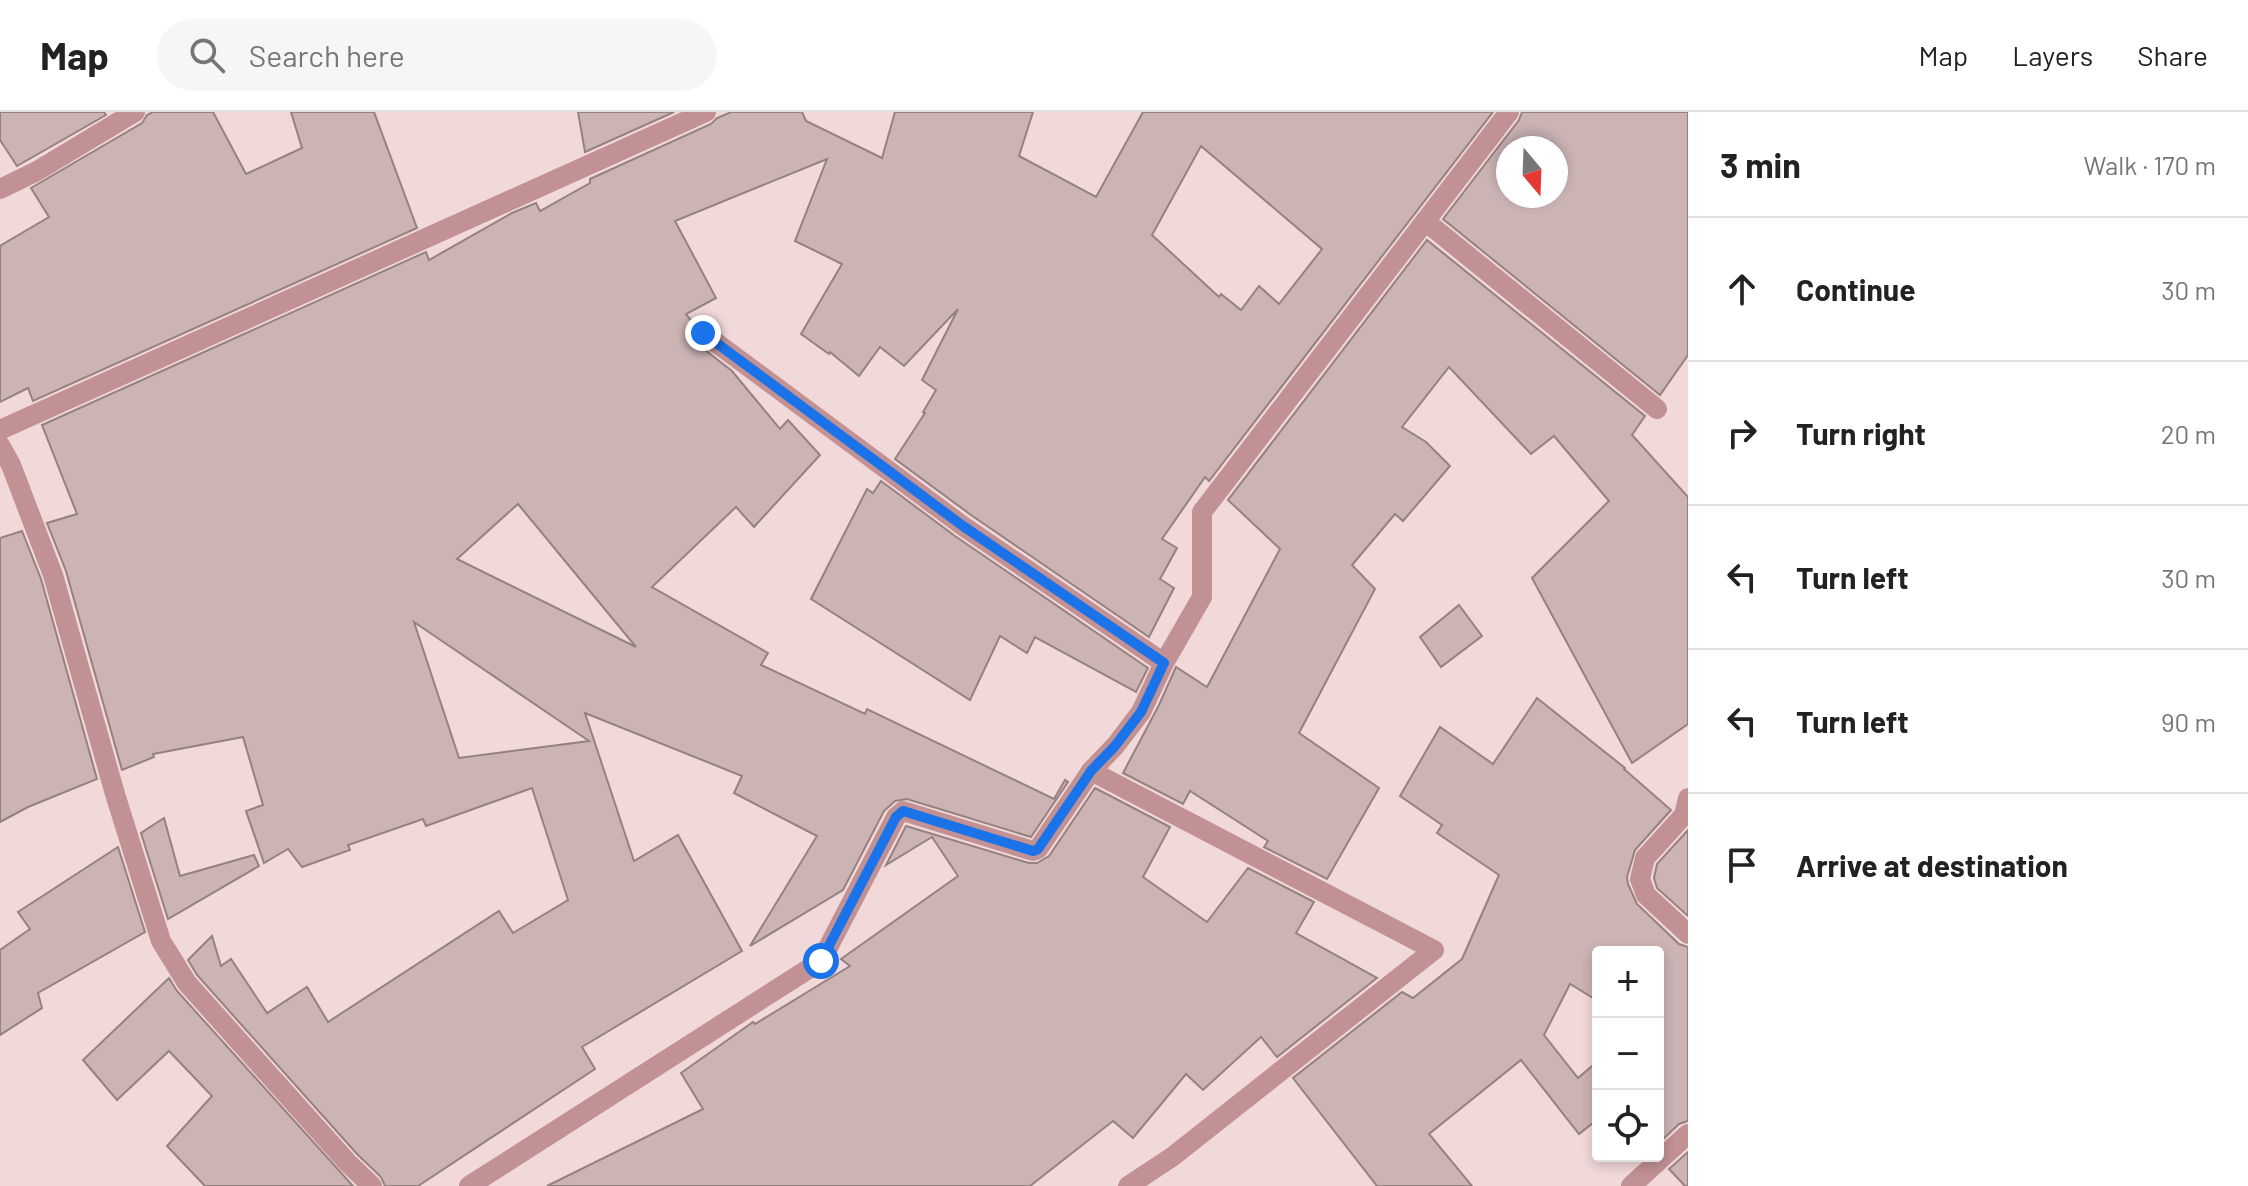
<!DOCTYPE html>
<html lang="en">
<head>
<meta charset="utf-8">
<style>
	:root { --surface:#fff; --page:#f6f6f6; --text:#222; --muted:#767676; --line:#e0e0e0 }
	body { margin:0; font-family:Barlow,sans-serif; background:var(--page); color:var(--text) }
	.controls { position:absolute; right:24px; bottom:24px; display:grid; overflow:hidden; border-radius:8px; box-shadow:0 4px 12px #0003 }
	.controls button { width:72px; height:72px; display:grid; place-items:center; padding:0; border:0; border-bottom:2px solid var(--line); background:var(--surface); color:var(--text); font:40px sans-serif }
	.compass { position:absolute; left:1496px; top:24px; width:72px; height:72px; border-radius:50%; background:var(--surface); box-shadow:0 4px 12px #0003; rotate:161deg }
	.stop { position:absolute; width:24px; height:24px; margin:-18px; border:6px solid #1a73e8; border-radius:50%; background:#fff }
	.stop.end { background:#1a73e8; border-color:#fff; box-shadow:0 2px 8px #0008 }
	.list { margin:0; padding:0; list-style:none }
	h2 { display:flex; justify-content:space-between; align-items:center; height:104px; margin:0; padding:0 32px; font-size:34px }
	h2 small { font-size:26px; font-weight:400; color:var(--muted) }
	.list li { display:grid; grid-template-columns:52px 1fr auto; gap:24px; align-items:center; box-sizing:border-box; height:144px; padding:0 32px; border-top:2px solid var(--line) }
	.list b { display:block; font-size:30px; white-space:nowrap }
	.list em { font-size:26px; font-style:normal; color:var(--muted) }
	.icon { flex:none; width:44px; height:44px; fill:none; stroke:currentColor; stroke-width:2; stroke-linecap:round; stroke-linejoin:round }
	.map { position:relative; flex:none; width:1688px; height:1074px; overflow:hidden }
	header { display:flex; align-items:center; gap:48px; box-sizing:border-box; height:112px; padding:0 40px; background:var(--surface); border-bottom:2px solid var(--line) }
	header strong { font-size:38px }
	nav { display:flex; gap:44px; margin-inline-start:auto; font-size:28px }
	.search { width:560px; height:72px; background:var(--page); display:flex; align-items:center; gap:20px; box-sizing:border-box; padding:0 28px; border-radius:44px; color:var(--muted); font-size:30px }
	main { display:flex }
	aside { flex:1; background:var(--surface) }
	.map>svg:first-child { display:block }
	.building { fill:#ccb3b4; stroke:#978080; stroke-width:2; fill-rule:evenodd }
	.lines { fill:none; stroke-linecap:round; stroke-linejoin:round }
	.minor { stroke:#c19193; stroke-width:20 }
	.route { stroke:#1a73e8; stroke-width:10 }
</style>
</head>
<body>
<header>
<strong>Map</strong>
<div class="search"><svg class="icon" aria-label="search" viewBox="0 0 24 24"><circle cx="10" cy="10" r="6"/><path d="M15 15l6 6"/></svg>Search here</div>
<nav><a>Map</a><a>Layers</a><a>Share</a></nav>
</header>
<main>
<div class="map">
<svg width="1688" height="1074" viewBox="0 0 1688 1074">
	<rect width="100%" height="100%" fill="#f2d9d9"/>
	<g class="building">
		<path d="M0,0H104L106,3L17,54L0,28Z"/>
		<path d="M153,0H213L246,62L302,36L291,0H374L417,116L33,289L28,276L0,290V134L49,105L31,76L142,11L147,3Z"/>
		<path d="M578,0H674L585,40Z"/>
		<path d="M731,0H802L806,9L882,46L895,0H1033L1019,44L1096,85L1143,0H1493L1209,369L1205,365L1162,427L1177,436L1160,467L1174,476L1149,525L971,403L895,347L925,301L923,300L936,278L922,268L958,197L904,254L880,235L859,264L830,240L829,242L801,222L842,152L795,129L827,47L675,109L716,186L686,202L694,212L690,219L691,227L732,259L780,317L788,308L820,343L754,415L736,395L652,475L768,541L761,553L865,602L867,597L1054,687L1065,668L1068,670L1031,725L907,687L895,689L884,699L843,778L750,834L817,724L734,681L742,664L585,601L634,749L678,723L742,839L582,935L595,957L418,1074H385L381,1065L357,1042L197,863L188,848L212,824L221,854L231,847L267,901L307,875L328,910L499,799L513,821L568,788L532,676L426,714L423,707L348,733L350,738L302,755L288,737L264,751L246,699L263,693L243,625L153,642L154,645L122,658L66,459L47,411L77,402L42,313L426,140L429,148L512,101L536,91L540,99L590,71V67L711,12L717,6ZM1201,34L1322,137L1279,192L1259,174L1241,198L1221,182L1219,185L1152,123ZM518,392L636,535L457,447ZM414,510L589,629L459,646Z"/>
		<path d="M1522,0H1688V243L1660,283L1443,107L1519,8ZM1508,36H1556V84H1508Z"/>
		<path d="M1427,128L1645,304L1632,323L1688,385V612L1632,651L1532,466L1609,389L1554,324L1531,342L1449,255L1402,315L1426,330L1450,354L1403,409L1395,402L1352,453L1375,477L1299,621L1379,676L1327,767L1264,735L1268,729L1190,679L1183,692L1123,661L1159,593L1176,555L1207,575L1280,437L1228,388Z"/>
		<path d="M881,369L955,424L1148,556L1136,580L1035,525L1027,541L1000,524L970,588L811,487L867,377L873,381Z"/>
		<path d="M22,419L41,467L97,667L28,695L0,710V426Z"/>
		<path d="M1459,493L1482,524L1441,555L1420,525Z"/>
		<path d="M1537,586L1625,656L1624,657L1671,698L1635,738L1627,765L1628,772L1637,792L1679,832L1688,835V1009L1679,1012L1658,1032V840H1598V889L1570,872L1544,923L1578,966L1598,949V1007L1579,1022L1521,948L1429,1022L1472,1074H1377L1293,966L1402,880L1413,886L1462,847L1499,763L1437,721L1442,713L1400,684L1440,615L1493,652Z"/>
		<path d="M1095,676L1170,715L1143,765L1207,810L1248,756L1314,790L1296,821L1377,866L1277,945L1261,925L1203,978L1186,962L1133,1026L1113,1009L1030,1074H547L703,997L681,961L753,910L755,912L850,854L841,847L958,764L932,725L886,753L906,714L1029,751H1037L1049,744Z"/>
		<path d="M164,706L180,764L254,743L259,754L168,807L141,721Z"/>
		<path d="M1688,718V804L1657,776L1654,766L1657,752Z"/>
		<path d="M118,735L145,820L38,881L42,896L0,923V838L30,817L18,800Z"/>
		<path d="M169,866L177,879L353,1074H205L167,1034L212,984L169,939L117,988L83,948Z"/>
		<path d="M1688,1040V1074H1685L1669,1057Z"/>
	</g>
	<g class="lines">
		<g class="minor">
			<path d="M0,77L37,59L135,0"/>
			<path d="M1425,109L1657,297"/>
			<path d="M703,221L963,414L1164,551"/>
			<path d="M0,318L706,0"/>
			<path d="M0,333L11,353L53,463L115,682L161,829L187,871L348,1051L372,1074"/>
			<path d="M1091,659L1434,838L1172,1045L1128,1074"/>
			<path d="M1688,686L1684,703L1645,746L1640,767L1646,783L1688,822"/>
			<path d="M469,1074L821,849L896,705L903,699L1033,739L1038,737L1091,659L1115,634L1141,600L1164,551L1202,485V400L1509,0"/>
			<path d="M1631,1074L1688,1022"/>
		</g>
	</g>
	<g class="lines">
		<path class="route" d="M703,221L963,414L1164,551L1141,600L1115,634L1091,659L1038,737L1033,739L903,699L896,705L821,849"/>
	</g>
</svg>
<div class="controls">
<button>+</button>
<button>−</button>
<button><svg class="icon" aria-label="locate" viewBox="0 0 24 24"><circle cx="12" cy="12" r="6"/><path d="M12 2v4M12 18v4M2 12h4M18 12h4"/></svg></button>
</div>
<svg class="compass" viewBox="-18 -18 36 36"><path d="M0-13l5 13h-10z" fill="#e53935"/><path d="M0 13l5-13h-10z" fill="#767676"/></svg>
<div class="stop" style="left:821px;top:849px"></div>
<div class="stop end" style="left:703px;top:221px"></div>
</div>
<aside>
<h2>3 min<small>Walk · 170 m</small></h2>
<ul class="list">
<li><svg class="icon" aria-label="ahead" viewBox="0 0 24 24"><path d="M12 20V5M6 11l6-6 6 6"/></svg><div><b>Continue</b></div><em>30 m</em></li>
<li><svg class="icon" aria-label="right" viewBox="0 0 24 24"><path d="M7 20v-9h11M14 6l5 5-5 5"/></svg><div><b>Turn right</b></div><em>20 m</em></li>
<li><svg class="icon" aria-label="left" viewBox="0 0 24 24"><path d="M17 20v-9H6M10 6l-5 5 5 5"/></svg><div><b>Turn left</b></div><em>30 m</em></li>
<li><svg class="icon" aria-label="left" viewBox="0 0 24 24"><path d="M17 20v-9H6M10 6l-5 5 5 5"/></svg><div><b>Turn left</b></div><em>90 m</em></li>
<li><svg class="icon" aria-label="arrive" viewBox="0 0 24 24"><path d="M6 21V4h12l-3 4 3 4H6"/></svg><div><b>Arrive at destination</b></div></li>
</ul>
</aside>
</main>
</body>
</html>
